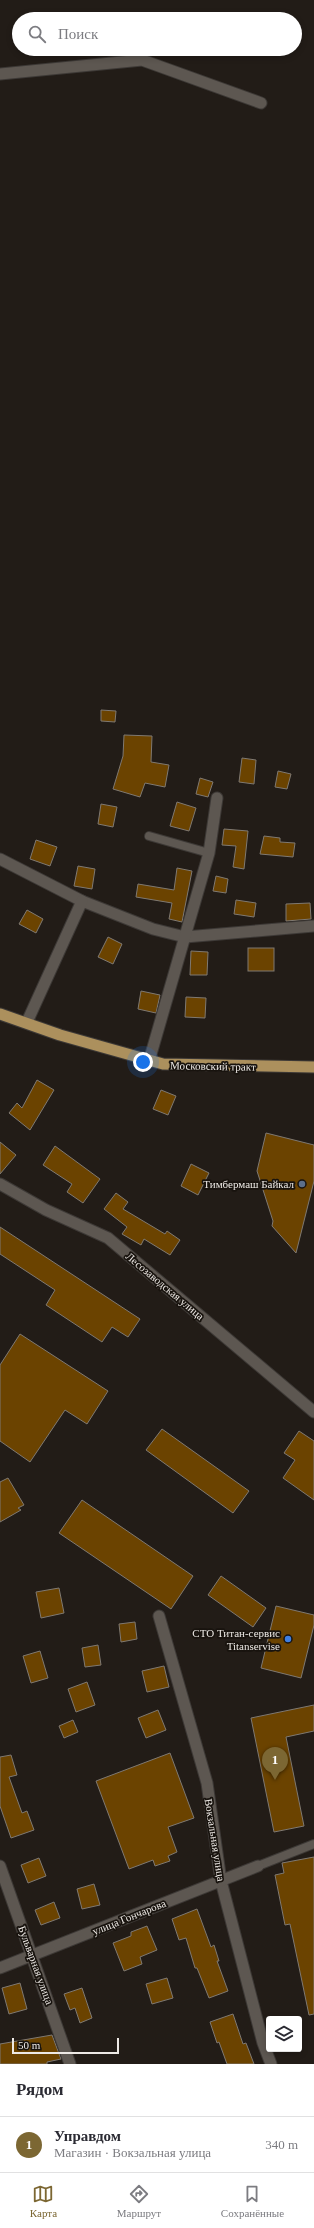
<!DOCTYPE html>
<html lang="ru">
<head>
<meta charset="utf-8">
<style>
	:root { --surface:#fff; --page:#f7f7f7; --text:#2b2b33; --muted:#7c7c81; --line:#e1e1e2; --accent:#7c6733 }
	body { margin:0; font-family:"Times New Roman",serif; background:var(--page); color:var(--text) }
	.controls { position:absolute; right:12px; bottom:12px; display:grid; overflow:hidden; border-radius:4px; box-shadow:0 2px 6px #0003 }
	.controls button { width:36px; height:36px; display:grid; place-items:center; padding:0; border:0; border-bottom:1px solid var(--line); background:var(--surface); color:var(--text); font:20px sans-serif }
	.scale { position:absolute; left:12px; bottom:10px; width:107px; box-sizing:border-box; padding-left:4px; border:2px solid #ede9e5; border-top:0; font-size:11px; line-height:14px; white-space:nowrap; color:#ede9e5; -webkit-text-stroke:3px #18130e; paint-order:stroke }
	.you { position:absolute; left:143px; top:1062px; width:14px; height:14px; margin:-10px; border:3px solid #fff; border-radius:50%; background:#1a73e8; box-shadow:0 0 0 6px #1a73e833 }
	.badge { display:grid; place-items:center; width:26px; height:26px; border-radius:50%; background:var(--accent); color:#fff; font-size:13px; font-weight:700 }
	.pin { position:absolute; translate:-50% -33px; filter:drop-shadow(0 1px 2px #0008) }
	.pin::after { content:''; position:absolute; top:21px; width:14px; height:12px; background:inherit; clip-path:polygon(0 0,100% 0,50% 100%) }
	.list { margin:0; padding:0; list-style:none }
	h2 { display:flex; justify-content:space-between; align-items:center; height:52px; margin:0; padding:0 16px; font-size:17px }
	h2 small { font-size:13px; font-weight:400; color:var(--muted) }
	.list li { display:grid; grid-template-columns:26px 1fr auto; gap:12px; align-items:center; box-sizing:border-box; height:56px; padding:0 16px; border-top:1px solid var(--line) }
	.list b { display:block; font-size:15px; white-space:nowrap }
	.list p { margin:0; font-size:13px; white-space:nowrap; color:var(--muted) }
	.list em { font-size:13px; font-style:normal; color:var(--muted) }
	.icon { flex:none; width:22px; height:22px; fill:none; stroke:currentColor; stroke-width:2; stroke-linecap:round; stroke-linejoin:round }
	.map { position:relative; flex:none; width:314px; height:2064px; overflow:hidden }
	.search { position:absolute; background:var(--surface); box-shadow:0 2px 6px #0003; left:12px; right:12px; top:12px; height:44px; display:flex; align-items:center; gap:10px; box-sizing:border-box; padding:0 14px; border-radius:22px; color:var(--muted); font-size:15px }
	.sheet { height:108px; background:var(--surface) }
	nav { display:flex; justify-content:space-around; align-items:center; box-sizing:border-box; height:56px; border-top:1px solid var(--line); background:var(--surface); font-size:11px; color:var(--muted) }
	nav a { display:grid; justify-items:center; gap:2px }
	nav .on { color:var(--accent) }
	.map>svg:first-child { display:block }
	.building { fill:#6b4300; stroke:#7f7972 }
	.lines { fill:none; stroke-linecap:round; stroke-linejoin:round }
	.service-casing { stroke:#3d3936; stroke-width:10 }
	.minor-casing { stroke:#3d3936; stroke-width:13 }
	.primary-casing { stroke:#3d3936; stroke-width:13 }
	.service { stroke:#5d5751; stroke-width:8 }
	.minor { stroke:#5d5751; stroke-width:11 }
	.primary { stroke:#ac905d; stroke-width:11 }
	.service-dot { fill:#5c6f8a; stroke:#18130e; stroke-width:1.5 }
	.shop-dot { fill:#3f7fe0; stroke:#18130e; stroke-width:1.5 }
	.labels { text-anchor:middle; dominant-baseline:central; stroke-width:3.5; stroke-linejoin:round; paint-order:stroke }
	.street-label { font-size:11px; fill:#ede9e5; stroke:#18130e }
	.poi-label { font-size:11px; fill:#ede9e5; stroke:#18130e; text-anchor:end }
</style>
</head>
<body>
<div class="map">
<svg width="314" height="2064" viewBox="0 0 314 2064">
	<rect width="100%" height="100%" fill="#221c17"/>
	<g class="building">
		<path d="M101,710L116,711L115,722L101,721Z"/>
		<path d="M124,735L152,736L151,762L169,765L165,787L145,783L140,797L113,789L123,756Z"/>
		<path d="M242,758L256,760L254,784L239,782Z"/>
		<path d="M278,771L291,774L287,789L275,787Z"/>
		<path d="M200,778L213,782L208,797L196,794Z"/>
		<path d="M177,802L196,808L189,831L170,826Z"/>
		<path d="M101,804L117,807L113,827L98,824Z"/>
		<path d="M224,829L248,831L244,869L233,867L236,846L222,845Z"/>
		<path d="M264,836L280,838V842L295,843L293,857L260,854Z"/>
		<path d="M36,840L57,847L50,866L30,859Z"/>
		<path d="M78,866L95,869L92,889L74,886Z"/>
		<path d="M177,868L192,871L182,922L169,919L172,903L136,897L138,884L174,890Z"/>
		<path d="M216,876L228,879L226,893L213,891Z"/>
		<path d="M236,900L256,903L254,917L234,914Z"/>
		<path d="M310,903L311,919L286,921V904Z"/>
		<path d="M27,910L43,919L36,933L19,924Z"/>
		<path d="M108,937L122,944L113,964L98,957Z"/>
		<rect x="248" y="948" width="26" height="23"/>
		<path d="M191,951L208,952L207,975H190Z"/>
		<path d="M141,991L160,995L156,1013L138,1009Z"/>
		<path d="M186,997L206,998L205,1018L185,1017Z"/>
		<path d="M37,1080L54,1090L30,1130L9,1113L17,1103L22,1108Z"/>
		<path d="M161,1090L176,1096L168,1115L153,1109Z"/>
		<path d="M266,1133L314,1145V1181L296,1253L272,1226L273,1221L257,1171Z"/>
		<path d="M0,1142L16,1155L0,1174Z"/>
		<path d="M55,1146L100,1179L83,1203L67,1192L72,1184L43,1165Z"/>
		<path d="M191,1164L209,1173L198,1195L181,1186Z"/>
		<path d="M116,1193L128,1202L123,1209L165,1234L167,1231L180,1240L170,1255L144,1239L141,1245L122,1234L127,1227L104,1209Z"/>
		<path d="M0,1227L140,1319L128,1337L112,1327L102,1342L46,1305L55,1290L0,1254Z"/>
		<path d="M20,1334L108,1391L87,1424L65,1410L30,1462L0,1441V1365Z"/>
		<path d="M162,1429L249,1491L233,1513L146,1450Z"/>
		<path d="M299,1431L314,1441V1500L283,1478L295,1460L284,1453Z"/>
		<path d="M8,1478L24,1505L18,1508L21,1510L0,1522V1482Z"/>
		<path d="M82,1500L193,1576L171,1609L59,1533Z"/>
		<path d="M221,1576L266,1608L253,1627L208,1595Z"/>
		<path d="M59,1588L64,1613L41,1618L36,1592Z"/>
		<path d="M276,1606L314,1615V1625L301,1678L261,1668Z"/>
		<path d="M135,1622L137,1639L121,1642L119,1624Z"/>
		<path d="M98,1645L101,1665L85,1667L82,1648Z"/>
		<path d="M40,1651L48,1678L31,1683L23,1656Z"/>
		<path d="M164,1666L169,1687L147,1692L142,1671Z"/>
		<path d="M87,1682L95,1705L76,1712L68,1689Z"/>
		<path d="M314,1705V1731L286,1737L304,1826L274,1832L251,1718Z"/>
		<path d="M158,1710L166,1730L146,1738L138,1718Z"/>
		<path d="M73,1720L78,1732L64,1738L59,1726Z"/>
		<path d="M170,1753L194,1818L168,1827L177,1852L168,1856L170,1861L155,1866L153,1860L129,1869L96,1781Z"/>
		<path d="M11,1755L17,1775L9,1777L22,1813L27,1811L34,1830L11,1838L0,1806V1757Z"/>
		<path d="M314,1857V2014L309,2015L290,1924L285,1925L275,1875L284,1873L282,1863Z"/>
		<path d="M39,1858L46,1876L28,1883L21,1865Z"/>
		<path d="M94,1884L100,1905L82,1909L77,1889Z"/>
		<path d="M54,1902L60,1918L41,1925L35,1910Z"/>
		<path d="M197,1909L211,1947L214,1945L219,1961H217L228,1991L209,1998L197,1968H195L186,1938L179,1940L172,1919Z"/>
		<path d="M147,1926L157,1950L140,1957L142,1964L124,1971L113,1943L131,1936V1932Z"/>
		<path d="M167,1978L173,1998L152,2004L146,1984Z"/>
		<path d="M20,1983L27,2009L9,2014L2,1988Z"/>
		<path d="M82,1988L92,2018L80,2023L75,2008L70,2010L64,1994Z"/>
		<path d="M233,2014L243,2044L246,2043L254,2064H227L219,2042L217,2043L210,2022Z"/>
		<path d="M52,2035L61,2059L47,2062V2064H0V2044Z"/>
	</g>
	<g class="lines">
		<g class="service-casing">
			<g id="service">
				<path d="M149,836L209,853"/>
				<path d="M258,1866L314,1844"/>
			</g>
		</g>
		<g class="minor-casing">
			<g id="minor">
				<path d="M0,74L142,60L261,103"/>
				<path d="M0,859L82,901L153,929L185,937L314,926"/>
				<path d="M27,1022L82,901"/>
				<path d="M149,1061L209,853L217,798"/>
				<path d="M0,1184L46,1210L108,1238L314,1412"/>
				<path d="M159,1616L207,1783L221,1881L263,2043L271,2064"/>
				<path d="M0,1866L70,2064"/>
				<path d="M0,1968L258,1866"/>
			</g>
		</g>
		<g class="primary-casing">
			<path id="primary" d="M0,1014L60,1035L163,1064L314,1067"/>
		</g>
		<use href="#service" class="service"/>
		<use href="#minor" class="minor"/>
		<use href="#primary" class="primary"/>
	</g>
	<circle class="service-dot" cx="302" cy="1184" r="4"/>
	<circle class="shop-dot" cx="288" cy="1639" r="4"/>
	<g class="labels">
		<g class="street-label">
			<text transform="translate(213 1066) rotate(1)">Московский тракт</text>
			<text transform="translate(165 1286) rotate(40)">Лесозаводская улица</text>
			<text transform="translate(215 1840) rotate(81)">Вокзальная улица</text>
			<text transform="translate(129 1917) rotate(-22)">улица Гончарова</text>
			<text transform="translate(36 1965) rotate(70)">Бульварная улица</text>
		</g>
		<g class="poi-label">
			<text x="294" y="1184">Тимбермаш Байкал</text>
			<text x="280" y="1633">СТО Титан-сервис<tspan x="280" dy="13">Titanservise</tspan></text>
		</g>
	</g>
</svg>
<div class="controls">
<button><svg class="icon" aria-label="layers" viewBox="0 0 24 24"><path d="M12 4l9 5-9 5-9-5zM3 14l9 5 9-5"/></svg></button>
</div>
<div class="scale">50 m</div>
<div class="you"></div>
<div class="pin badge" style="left:275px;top:1780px">1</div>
<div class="search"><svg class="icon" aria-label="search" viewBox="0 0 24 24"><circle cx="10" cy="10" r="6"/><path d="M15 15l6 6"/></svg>Поиск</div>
</div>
<section class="sheet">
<h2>Рядом<small></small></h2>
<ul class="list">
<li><span class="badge">1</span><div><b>Управдом</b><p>Магазин · Вокзальная улица</p></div><em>340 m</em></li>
</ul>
</section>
<nav>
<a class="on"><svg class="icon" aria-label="map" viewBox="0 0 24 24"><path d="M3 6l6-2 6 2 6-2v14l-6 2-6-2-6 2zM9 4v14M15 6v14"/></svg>Карта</a>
<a><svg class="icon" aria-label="directions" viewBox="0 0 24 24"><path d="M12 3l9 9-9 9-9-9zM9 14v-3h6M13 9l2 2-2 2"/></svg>Маршрут</a>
<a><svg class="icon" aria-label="saved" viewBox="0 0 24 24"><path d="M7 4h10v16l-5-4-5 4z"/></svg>Сохранённые</a>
</nav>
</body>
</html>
